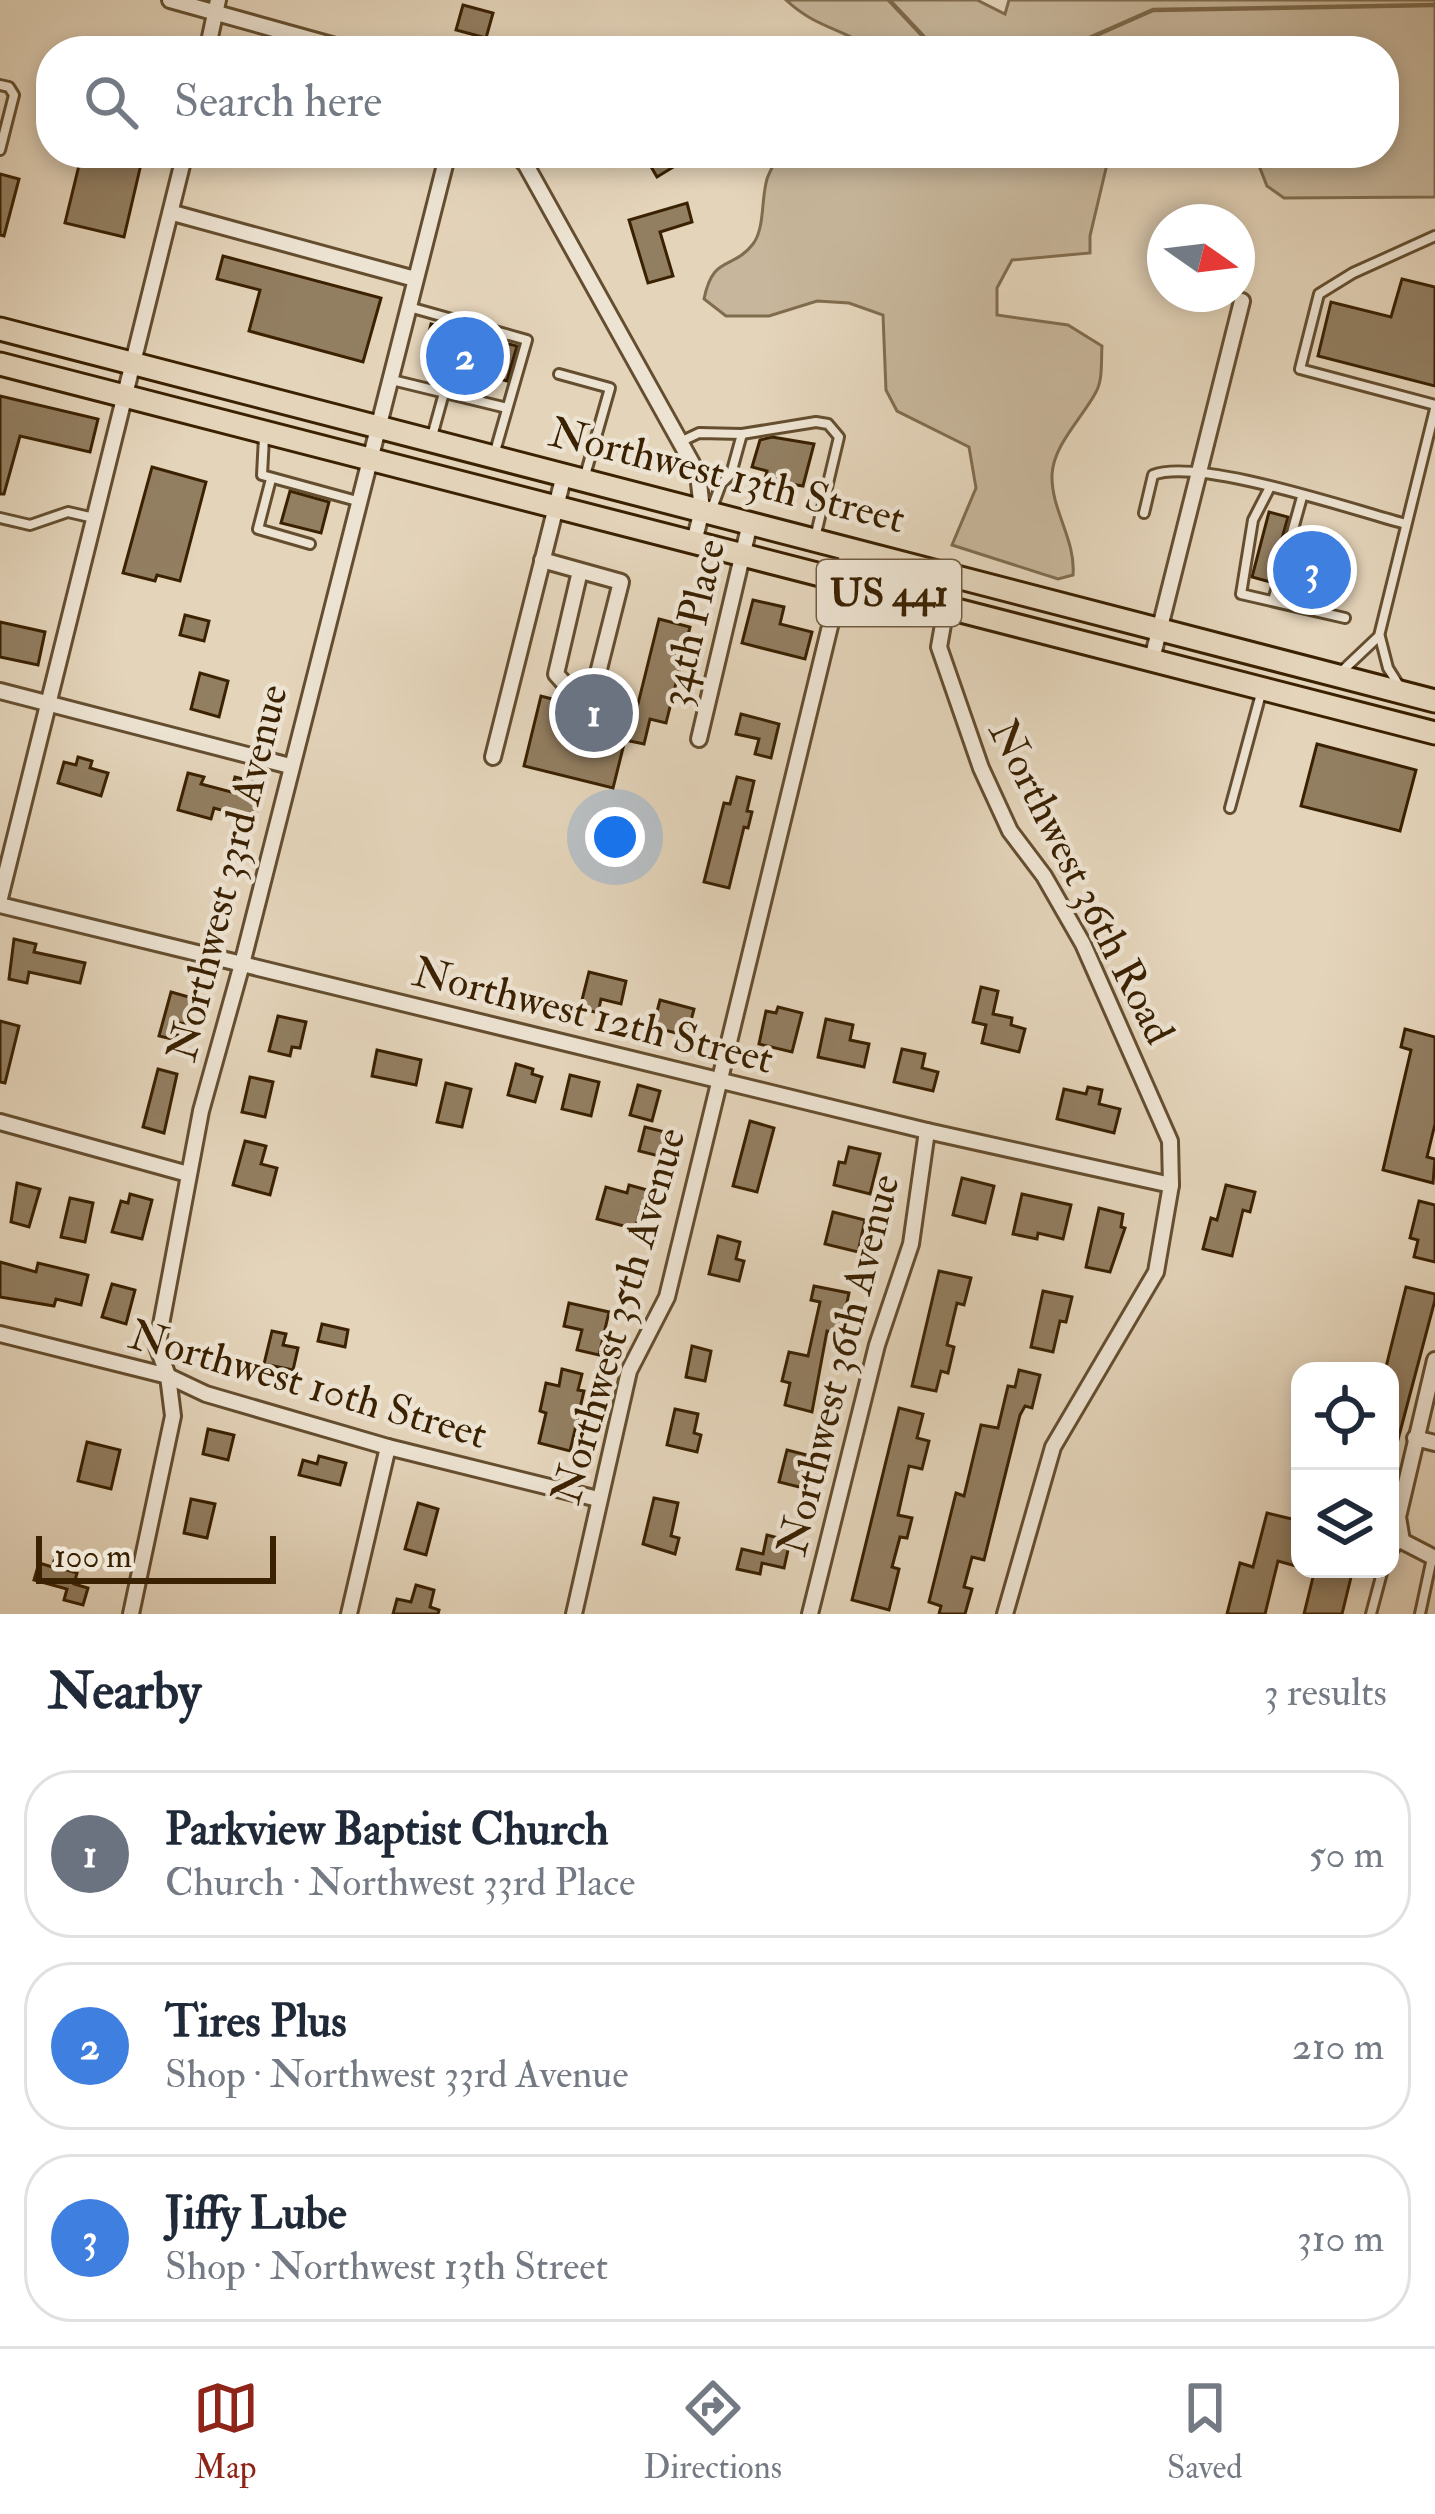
<!DOCTYPE html>
<html lang="en">
<head>
<meta charset="utf-8">
<style>
	:root { --surface:#fff; --page:#f6f6f7; --text:#1f2937; --muted:#747a83; --line:#e0e1e3; --accent:#8f2418 }
	body { margin:0; font-family:"IM FELL Double Pica",serif; background:var(--page); color:var(--text) }
	.controls { position:absolute; right:36px; bottom:36px; display:grid; overflow:hidden; border-radius:24px; box-shadow:0 6px 18px #0003 }
	.controls button { width:108px; height:108px; display:grid; place-items:center; padding:0; border:0; border-bottom:3px solid var(--line); background:var(--surface); color:var(--text); font:60px sans-serif }
	.compass { position:absolute; left:1147px; top:204px; width:108px; height:108px; border-radius:50%; background:var(--surface); box-shadow:0 6px 18px #0003; rotate:104deg }
	.scale { position:absolute; left:36px; bottom:30px; width:240px; box-sizing:border-box; padding-left:12px; border:6px solid #3a2101; border-top:0; font-size:33px; line-height:42px; white-space:nowrap; color:#3a2101; -webkit-text-stroke:9px #ede3d2; paint-order:stroke }
	.you { position:absolute; left:615px; top:837px; width:42px; height:42px; margin:-30px; border:9px solid #fff; border-radius:50%; background:#1a73e8; box-shadow:0 0 0 18px #1a73e833 }
	.badge { display:grid; place-items:center; width:78px; height:78px; border-radius:50%; background:var(--accent); color:#fff; font-size:39px; font-weight:700 }
	.pin { position:absolute; translate:-50% -50%; border:6px solid #fff; box-shadow:0 3px 12px #0006 }
	.list { margin:0; padding:0; list-style:none }
	h2 { display:flex; justify-content:space-between; align-items:center; height:156px; margin:0; padding:0 48px; font-size:51px }
	h2 small { font-size:39px; font-weight:400; color:var(--muted) }
	.list li { display:grid; grid-template-columns:78px 1fr auto; gap:36px; align-items:center; box-sizing:border-box; height:168px; margin:0 24px 24px; padding:0 24px; border:3px solid var(--line); border-radius:48px }
	.list b { display:block; font-size:45px; white-space:nowrap }
	.list p { margin:0; font-size:39px; white-space:nowrap; color:var(--muted) }
	.list em { font-size:39px; font-style:normal; color:var(--muted) }
	.icon { flex:none; width:66px; height:66px; fill:none; stroke:currentColor; stroke-width:2; stroke-linecap:round; stroke-linejoin:round }
	.map { position:relative; flex:none; width:1435px; height:1614px; overflow:hidden }
	.search { position:absolute; background:var(--surface); box-shadow:0 6px 18px #0003; left:36px; right:36px; top:36px; height:132px; display:flex; align-items:center; gap:30px; box-sizing:border-box; padding:0 42px; border-radius:48px; color:var(--muted); font-size:45px }
	.sheet { height:732px; background:var(--surface) }
	nav { display:flex; justify-content:space-around; align-items:center; box-sizing:border-box; height:168px; border-top:3px solid var(--line); background:var(--surface); font-size:33px; color:var(--muted) }
	nav a { display:grid; justify-items:center; gap:6px }
	nav .on { color:var(--accent) }
	.map>svg:first-child { display:block }
	.green { fill:#c7b69b; stroke:#806c4e; stroke-width:3 }
	.lines { fill:none; stroke-linecap:round; stroke-linejoin:round }
	.stream { stroke:#7d684a; stroke-width:4.5 }
	.building { fill:#927e61; stroke:#3a2101; stroke-width:3 }
	.service-casing { stroke:#644e2f; stroke-width:14 }
	.minor-casing { stroke:#644e2f; stroke-width:20 }
	.primary-casing { stroke:#3a2101; stroke-width:27 }
	.service { stroke:#ede3d2; stroke-width:8 }
	.minor { stroke:#ede3d2; stroke-width:14 }
	.primary { stroke:#e4d4ba; stroke-width:21 }
	.labels { text-anchor:middle; dominant-baseline:central; stroke-width:9; stroke-linejoin:round; paint-order:stroke }
	.shield { fill:#ede3d2; stroke:#705b40; stroke-width:3 }
	.shield-label { font-size:39px; font-weight:bold; fill:#3a2101 }
	.street-label { font-size:42px; fill:#3a2101; stroke:#ede3d2 }
</style>
</head>
<body>
<div class="map">
<svg width="1435" height="1614" viewBox="0 0 1435 1614">
	<rect width="100%" height="100%" fill="#e4d4ba"/>
	<filter id="stains"><feTurbulence type="fractalNoise" baseFrequency=".00167" numOctaves="4"/><feColorMatrix values="0 0 0 0 .2 0 0 0 0 .09 0 0 0 0 .02 0 0 0 .5 -.17"/></filter>
	<radialGradient id="worn" r=".72"><stop offset=".6" stop-color="#630" stop-opacity="0"/><stop offset="1" stop-color="#630" stop-opacity=".3"/></radialGradient>
	<g class="green">
		<path d="M786,0H977L1005,14L1009,0H1435V197L1284,198L1267,186L1254,153H1384V51H876C843,28 817,29 786,0Z"/>
		<path d="M780,153H1115L1108,160L1090,236V253L1012,260L997,288V315L1068,325L1102,346C1101,360 1103,380 1096,392C1083,417 1053,445 1052,475C1051,510 1076,540 1073,575L1058,579L952,545L976,488L969,447L897,411L886,390L883,315L849,303L817,301L769,316H726L704,299C713,254 732,271 753,244C765,228 761,199 767,179C770,170 776,161 780,153Z"/>
	</g>
	<g class="lines">
		<g class="stream">
			<path d="M889,0L937,51"/>
			<path d="M1060,51L1153,10L1435,5"/>
		</g>
	</g>
	<g class="building">
		<path d="M463,5L493,13L486,38L456,30Z"/>
		<path d="M82,153L141,164L124,237L65,223Z"/>
		<path d="M671,153H696L657,177L650,165Z"/>
		<path d="M0,174L19,179L4,236L0,235Z"/>
		<path d="M687,203L692,222L660,232L673,276L648,283L629,220Z"/>
		<path d="M223,256L381,298L363,362L249,331L260,290L217,279Z"/>
		<path d="M1402,279L1435,287V386L1318,356L1331,302L1391,317Z"/>
		<path d="M431,324L517,346L507,381L422,360Z"/>
		<path d="M0,396L98,419L90,452L20,436L4,494H0Z"/>
		<path d="M772,437L814,444L803,486L765,480L767,471L752,467L760,440Z"/>
		<path d="M152,467L206,482L180,581L157,575L155,581L123,573Z"/>
		<path d="M290,491L329,502L321,533L281,523Z"/>
		<path d="M1269,512L1288,517L1270,582L1252,577Z"/>
		<path d="M1295,554L1337,563L1331,586L1288,577Z"/>
		<path d="M753,600L784,607L780,624L812,632L805,659L742,643Z"/>
		<path d="M185,615L209,621L204,641L180,635Z"/>
		<path d="M659,619L690,627L666,723L650,719L644,744L625,740L613,788L524,766L541,696L560,701L561,694L569,693L588,702L587,708L634,720Z"/>
		<path d="M0,622L45,632L38,665L0,657Z"/>
		<path d="M200,673L228,681L219,717L191,709Z"/>
		<path d="M741,714L779,724L771,758L755,754L759,739L736,734Z"/>
		<path d="M1317,744L1416,770L1400,831L1301,806Z"/>
		<path d="M78,757L92,761L90,768L108,773L101,796L58,783L64,762L76,765Z"/>
		<path d="M188,773L204,777L201,784L231,792L235,777L264,784L254,819L214,808L211,819L178,810Z"/>
		<path d="M737,777L754,781L747,811L752,812L748,828L744,827L729,888L704,882L724,803L730,804Z"/>
		<path d="M14,939L36,944L34,952L85,963L80,983L29,972L27,983L9,979Z"/>
		<path d="M589,972L626,981L621,1004L601,999L598,1013L580,1008Z"/>
		<path d="M981,987L998,991L993,1014L1012,1018L1011,1025L1025,1029L1019,1052L982,1043L986,1025L973,1022Z"/>
		<path d="M171,992L196,999L189,1025L181,1023L176,1040L159,1036Z"/>
		<path d="M660,1000L694,1009L687,1036L653,1027Z"/>
		<path d="M778,1007L802,1013L792,1052L759,1044L766,1011L776,1013Z"/>
		<path d="M278,1016L306,1022L300,1048L292,1047L290,1056L269,1051Z"/>
		<path d="M826,1019L853,1025L850,1040L869,1044L864,1067L818,1057Z"/>
		<path d="M0,1021L19,1026L5,1083L0,1082Z"/>
		<path d="M1405,1029L1435,1037V1124L1427,1157L1435,1159L1433,1183L1383,1170L1411,1050L1401,1047Z"/>
		<path d="M902,1049L925,1054L922,1068L938,1072L933,1091L894,1082Z"/>
		<path d="M377,1050L421,1060L416,1085L372,1076Z"/>
		<path d="M516,1064L533,1069L532,1074L542,1077L535,1102L508,1095Z"/>
		<path d="M158,1069L177,1074L164,1133L143,1127Z"/>
		<path d="M570,1075L599,1082L591,1116L562,1109Z"/>
		<path d="M250,1077L273,1082L265,1117L242,1112Z"/>
		<path d="M446,1083L471,1089L462,1127L437,1122Z"/>
		<path d="M638,1085L660,1091L652,1121L630,1115Z"/>
		<path d="M1088,1087L1102,1090L1099,1104L1120,1109L1114,1133L1057,1119L1064,1089L1086,1094Z"/>
		<path d="M750,1121L774,1128L757,1192L733,1186Z"/>
		<path d="M645,1127L669,1133L663,1157L639,1151Z"/>
		<path d="M245,1141L266,1146L261,1164L277,1168L270,1195L233,1185Z"/>
		<path d="M849,1147L880,1154L870,1194L834,1185L839,1162L845,1163Z"/>
		<path d="M962,1178L994,1186L985,1223L953,1215Z"/>
		<path d="M17,1183L40,1189L29,1227L11,1222Z"/>
		<path d="M629,1185L651,1191L647,1206L642,1204L635,1229L597,1219L606,1187L627,1193Z"/>
		<path d="M1226,1185L1255,1192L1250,1212L1243,1210L1232,1256L1203,1249L1211,1218L1217,1220Z"/>
		<path d="M130,1194L152,1200L142,1239L112,1232L121,1201L128,1203Z"/>
		<path d="M1022,1194L1071,1205L1063,1239L1038,1233L1037,1239L1013,1234Z"/>
		<path d="M70,1198L93,1203L85,1242L61,1237Z"/>
		<path d="M1419,1201L1435,1205V1262L1414,1257L1418,1240L1410,1238Z"/>
		<path d="M1099,1208L1123,1214L1121,1227L1125,1228L1110,1272L1086,1267Z"/>
		<path d="M833,1212L865,1220L858,1252L825,1244Z"/>
		<path d="M718,1236L740,1242L736,1259L744,1261L739,1281L709,1274Z"/>
		<path d="M0,1262L36,1272L38,1263L88,1275L81,1305L56,1299L54,1306L0,1297Z"/>
		<path d="M939,1271L971,1278L964,1305L957,1303L947,1345L954,1347L948,1373L941,1371L936,1391L912,1386Z"/>
		<path d="M112,1284L135,1290L126,1324L102,1317Z"/>
		<path d="M814,1286L849,1293L840,1334L827,1331L812,1412L785,1405L790,1383L782,1381L789,1352L808,1356L820,1302L811,1300Z"/>
		<path d="M1406,1287L1435,1294V1300L1395,1451H1390V1371H1385Z"/>
		<path d="M1043,1291L1072,1297L1066,1322L1060,1321L1053,1352L1031,1347Z"/>
		<path d="M569,1303L609,1312L599,1355L577,1350L582,1330L564,1326Z"/>
		<path d="M322,1324L348,1330L345,1347L318,1341Z"/>
		<path d="M272,1331L286,1334L283,1345L298,1348L293,1370L264,1364Z"/>
		<path d="M692,1346L711,1351L705,1381L686,1377Z"/>
		<path d="M562,1369L582,1374L578,1390L584,1391L570,1451L539,1443L546,1413L540,1411L546,1383L559,1386Z"/>
		<path d="M1019,1370L1040,1375L1032,1408L1025,1406L1020,1415L984,1560L972,1557L964,1587L972,1589L965,1614H939L941,1606L929,1602L956,1493L964,1496L981,1425L998,1428L1008,1386L1015,1387Z"/>
		<path d="M899,1408L923,1414L917,1438L929,1441L922,1469L909,1466L898,1515L912,1518L907,1538L900,1537L892,1567L899,1569L889,1610L852,1600Z"/>
		<path d="M675,1409L698,1414L694,1433L701,1435L697,1452L667,1445Z"/>
		<path d="M208,1429L234,1435L228,1460L203,1454Z"/>
		<path d="M87,1442L120,1450L111,1489L78,1481Z"/>
		<path d="M787,1450L811,1456L803,1488L779,1482Z"/>
		<path d="M319,1456L346,1463L340,1485L299,1475L303,1460L317,1464Z"/>
		<path d="M654,1498L678,1503L671,1536L679,1538L675,1554L643,1544Z"/>
		<path d="M191,1499L215,1504L207,1538L184,1533Z"/>
		<path d="M418,1503L438,1509L426,1555L405,1549Z"/>
		<path d="M1267,1513L1300,1521L1296,1566L1278,1561L1265,1614H1227L1240,1563L1253,1567Z"/>
		<path d="M767,1535L790,1541L784,1568L762,1563L760,1574L737,1569L742,1549L763,1554Z"/>
		<path d="M54,1561L69,1565L67,1570L77,1573L74,1584L88,1588L83,1605L64,1600L67,1589L34,1580L39,1563L52,1567Z"/>
		<path d="M1315,1569H1353L1342,1614H1304Z"/>
		<path d="M416,1585L434,1590L430,1607L439,1610L438,1614H393L397,1599L411,1602Z"/>
	</g>
	<g class="lines">
		<g class="service-casing">
			<g id="service">
				<path d="M0,85L9,87L14,95L0,150"/>
				<path d="M1435,236L1353,273L1319,294L1300,369L1435,405"/>
				<path d="M409,307L527,340L494,455"/>
				<path d="M559,374L610,388L584,479"/>
				<path d="M392,380L507,408"/>
				<path d="M264,437L262,475L357,501"/>
				<path d="M431,440L444,393"/>
				<path d="M680,442L699,433L742,434L816,422L828,424L839,437L815,538"/>
				<path d="M271,479L258,529L310,544"/>
				<path d="M1269,489L1253,520L1241,594L1345,618"/>
				<path d="M711,511L721,484L731,474L742,434"/>
				<path d="M1144,513L1153,475C1198,457 1353,510 1406,524"/>
				<path d="M0,518L30,525L68,512L94,518"/>
				<path d="M1273,601L1302,497"/>
				<path d="M1380,637L1388,668L1398,684"/>
				<path d="M1341,672L1379,636L1435,409"/>
				<path d="M1230,808L1262,690"/>
				<path d="M1390,1554L1400,1542"/>
				<path d="M1371,1614L1383,1569"/>
				<path d="M1420,1614L1432,1558"/>
			</g>
		</g>
		<g class="minor-casing">
			<g id="minor">
				<path d="M170,0L353,51"/>
				<path d="M207,51L218,0"/>
				<path d="M516,153L526,165L698,474L702,510L694,542"/>
				<path d="M173,213L415,279"/>
				<path d="M542,560L621,582L596,681L592,687H578"/>
				<path d="M952,574L939,647L981,768L1010,831L1044,876L1083,944L1170,1141L1171,1185L1156,1272L1053,1447L1005,1614"/>
				<path d="M1152,659L1242,301"/>
				<path d="M564,683L556,674L580,571"/>
				<path d="M0,691L290,766"/>
				<path d="M699,739L750,523"/>
				<path d="M493,757L564,475"/>
				<path d="M0,898L185,153"/>
				<path d="M0,905L927,1131L1171,1185"/>
				<path d="M0,1122L188,1174"/>
				<path d="M0,1334L168,1376L206,1394L388,1447L598,1499"/>
				<path d="M1435,1360L1398,1517L1402,1541L1435,1558"/>
				<path d="M1415,1438L1435,1443"/>
				<path d="M131,1614L173,1416L168,1376L157,1346L201,1111L242,964L448,153"/>
				<path d="M349,1614L388,1447"/>
				<path d="M574,1614L629,1371L667,1297L849,548"/>
				<path d="M810,1614L877,1345L911,1244L927,1131"/>
			</g>
		</g>
		<g class="primary-casing">
			<g id="primary">
				<path d="M0,329L1435,701"/>
				<path d="M0,364L1435,733"/>
			</g>
		</g>
		<use href="#service" class="service"/>
		<use href="#minor" class="minor"/>
		<use href="#primary" class="primary"/>
	</g>
	<g class="labels">
		<rect class="shield" x="817" y="560" width="144" height="66" rx="9"/>
		<g class="shield-label">
			<text x="889" y="593">US 441</text>
		</g>
		<g class="street-label">
			<text transform="translate(727 476) rotate(14)">Northwest 13th Street</text>
			<text transform="translate(693 623) rotate(-77)">34th Place</text>
			<text transform="translate(228 873) rotate(-76)">Northwest 33rd Avenue</text>
			<text transform="translate(1081 882) rotate(63)">Northwest 36th Road</text>
			<text transform="translate(593 1016) rotate(14)">Northwest 12th Street</text>
			<text transform="translate(619 1316) rotate(-74)">Northwest 35th Avenue</text>
			<text transform="translate(839 1365) rotate(-76)">Northwest 36th Avenue</text>
			<text transform="translate(308 1385) rotate(16)">Northwest 10th Street</text>
		</g>
	</g>
	<rect width="100%" height="100%" filter="url(#stains)"/>
	<rect width="100%" height="100%" fill="url(#worn)"/>
</svg>
<div class="controls">
<button><svg class="icon" aria-label="locate" viewBox="0 0 24 24"><circle cx="12" cy="12" r="6"/><path d="M12 2v4M12 18v4M2 12h4M18 12h4"/></svg></button>
<button><svg class="icon" aria-label="layers" viewBox="0 0 24 24"><path d="M12 4l9 5-9 5-9-5zM3 14l9 5 9-5"/></svg></button>
</div>
<svg class="compass" viewBox="-18 -18 36 36"><path d="M0-13l5 13h-10z" fill="#e53935"/><path d="M0 13l5-13h-10z" fill="#747a83"/></svg>
<div class="scale">100 m</div>
<div class="you"></div>
<div class="pin badge" style="left:594px;top:713px;background:#6b7280">1</div>
<div class="pin badge" style="left:465px;top:356px;background:#3f7fe0">2</div>
<div class="pin badge" style="left:1312px;top:570px;background:#3f7fe0">3</div>
<div class="search"><svg class="icon" aria-label="search" viewBox="0 0 24 24"><circle cx="10" cy="10" r="6"/><path d="M15 15l6 6"/></svg>Search here</div>
</div>
<section class="sheet">
<h2>Nearby<small>3 results</small></h2>
<ul class="list">
<li><span class="badge" style="background:#6b7280">1</span><div><b>Parkview Baptist Church</b><p>Church · Northwest 33rd Place</p></div><em>50 m</em></li>
<li><span class="badge" style="background:#3f7fe0">2</span><div><b>Tires Plus</b><p>Shop · Northwest 33rd Avenue</p></div><em>210 m</em></li>
<li><span class="badge" style="background:#3f7fe0">3</span><div><b>Jiffy Lube</b><p>Shop · Northwest 13th Street</p></div><em>310 m</em></li>
</ul>
</section>
<nav>
<a class="on"><svg class="icon" aria-label="map" viewBox="0 0 24 24"><path d="M3 6l6-2 6 2 6-2v14l-6 2-6-2-6 2zM9 4v14M15 6v14"/></svg>Map</a>
<a><svg class="icon" aria-label="directions" viewBox="0 0 24 24"><path d="M12 3l9 9-9 9-9-9zM9 14v-3h6M13 9l2 2-2 2"/></svg>Directions</a>
<a><svg class="icon" aria-label="saved" viewBox="0 0 24 24"><path d="M7 4h10v16l-5-4-5 4z"/></svg>Saved</a>
</nav>
</body>
</html>
